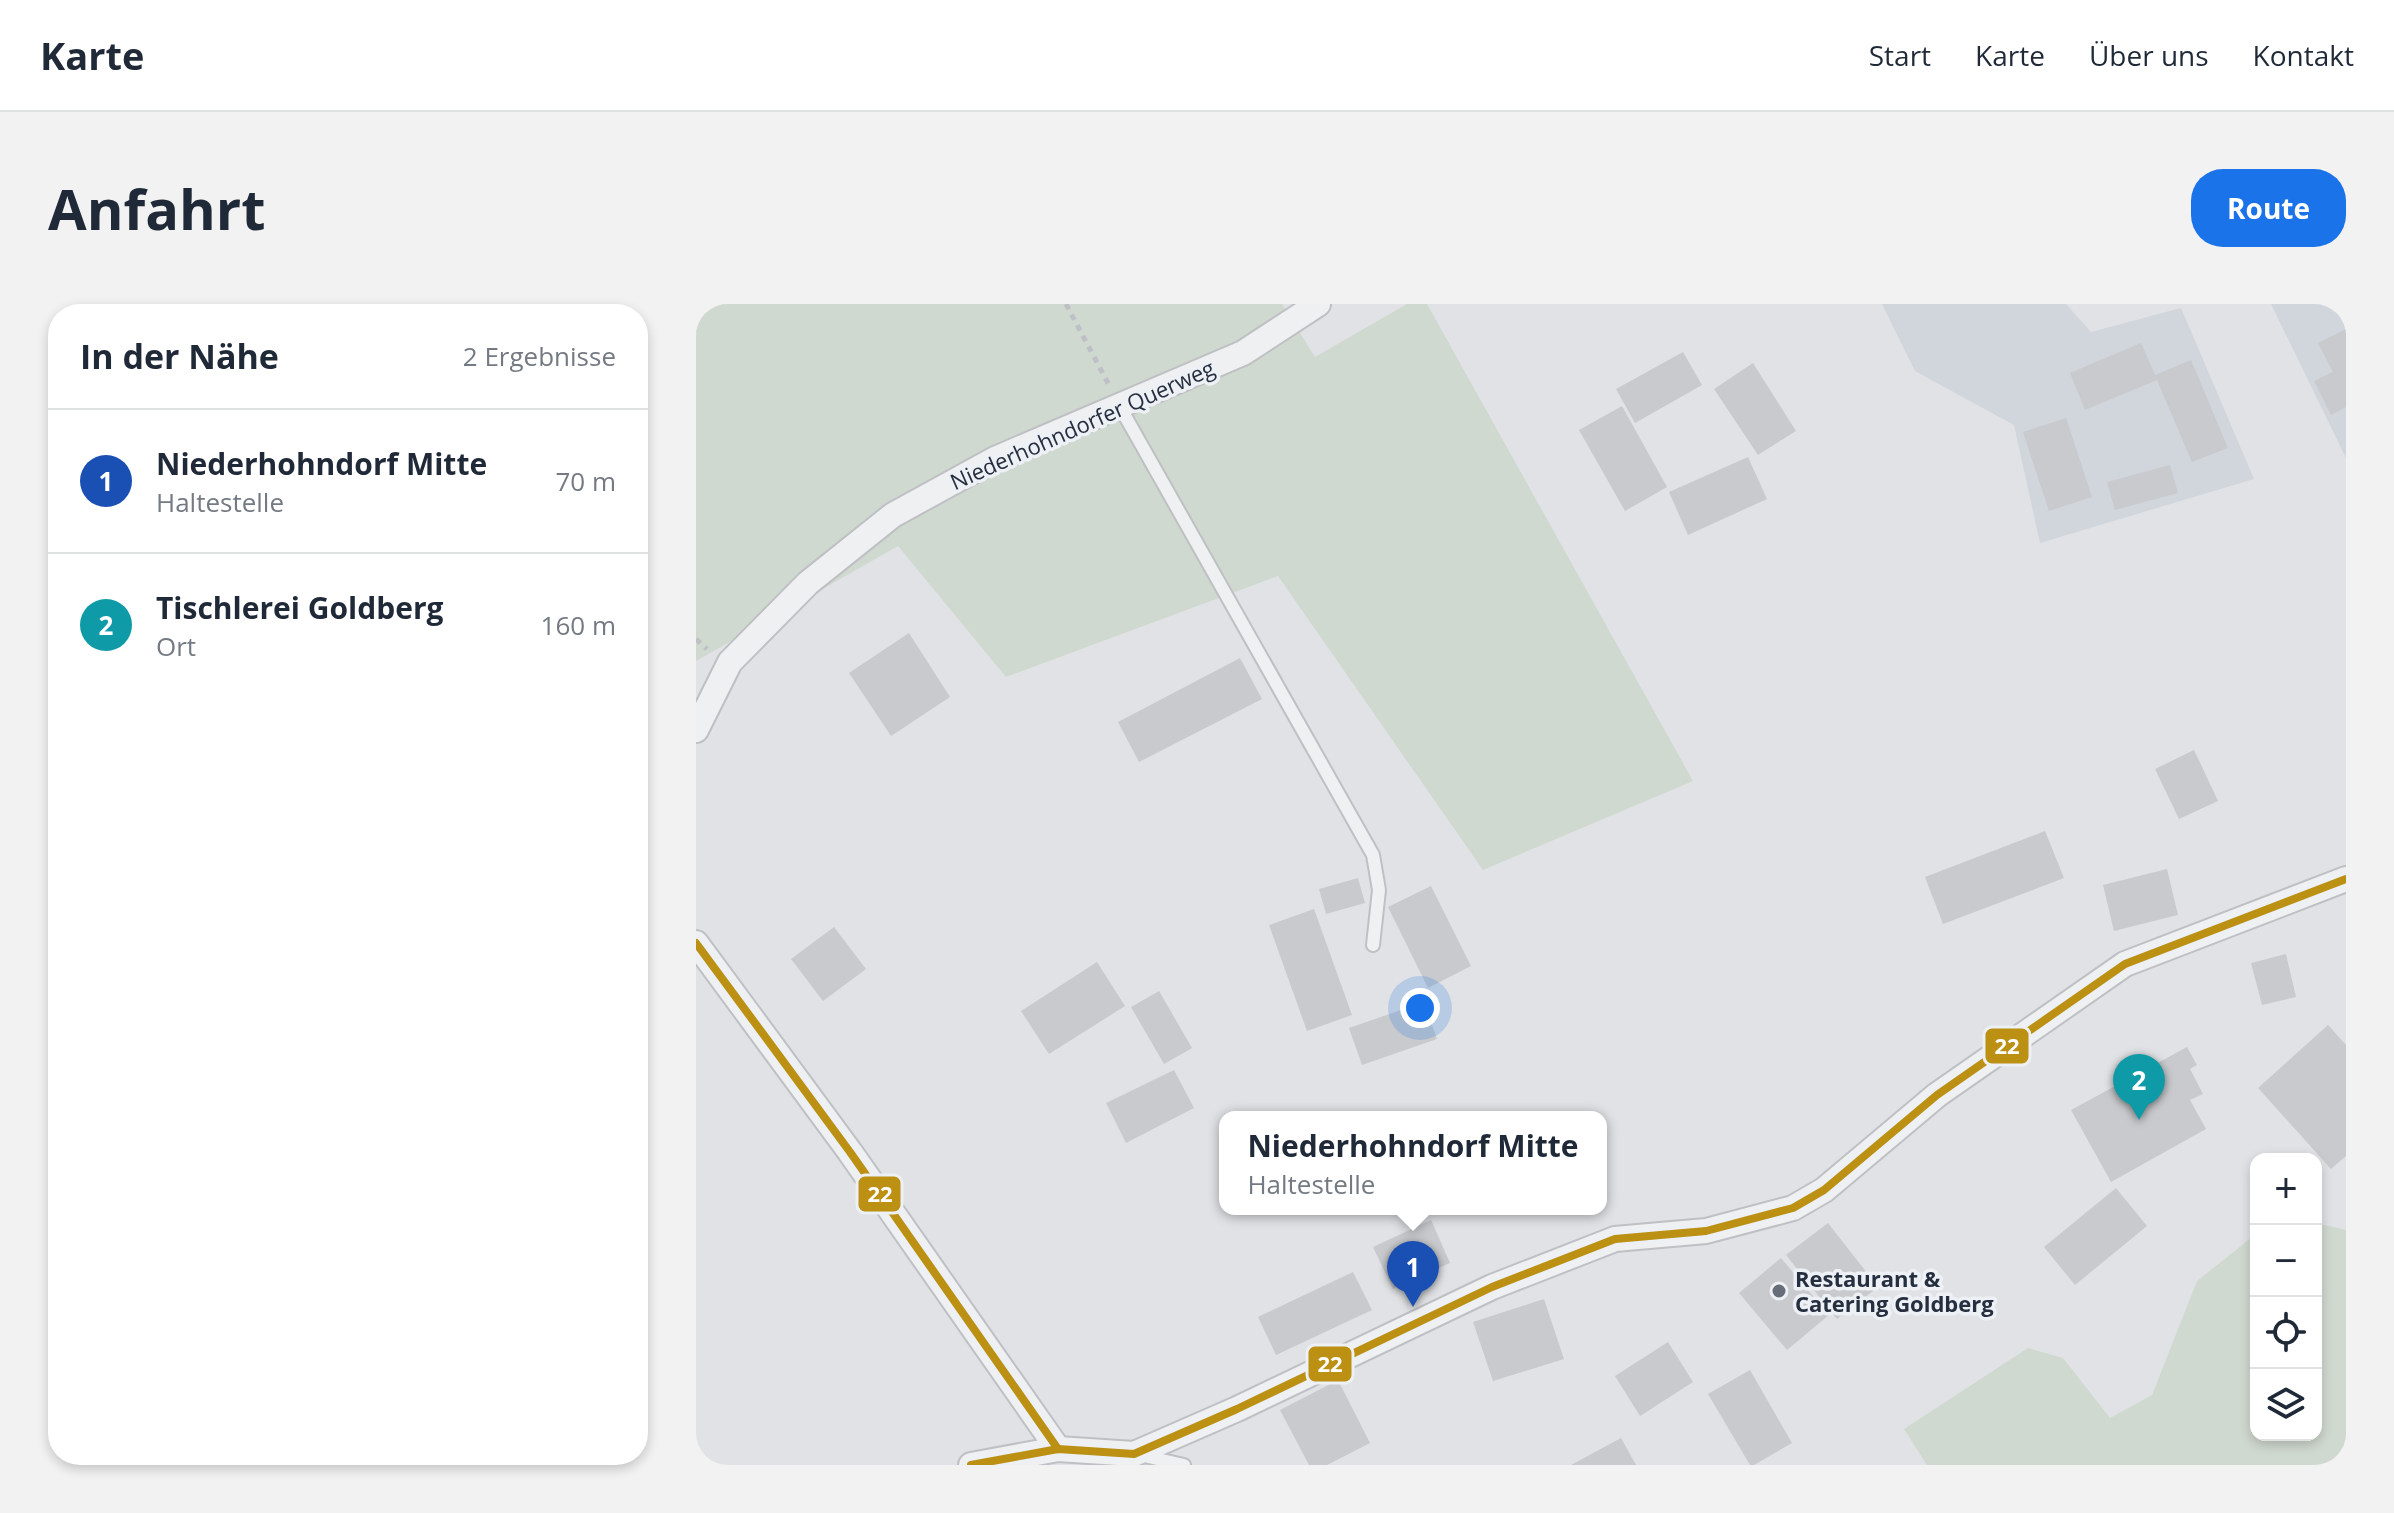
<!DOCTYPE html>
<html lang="de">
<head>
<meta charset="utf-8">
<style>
	:root { --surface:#fff; --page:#f2f2f3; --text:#1f2937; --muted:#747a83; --line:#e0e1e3; --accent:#1a73e8 }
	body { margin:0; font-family:"Open Sans",sans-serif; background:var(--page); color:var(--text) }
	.controls { position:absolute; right:24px; bottom:24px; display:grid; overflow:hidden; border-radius:16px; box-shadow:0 4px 12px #0003 }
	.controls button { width:72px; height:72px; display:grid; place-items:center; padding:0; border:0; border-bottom:2px solid var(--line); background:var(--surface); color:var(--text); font:40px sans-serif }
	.you { position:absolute; left:724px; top:704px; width:28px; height:28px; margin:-20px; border:6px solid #fff; border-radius:50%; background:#1a73e8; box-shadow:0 0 0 12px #1a73e833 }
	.badge { display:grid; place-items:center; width:52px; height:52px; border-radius:50%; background:var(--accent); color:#fff; font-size:26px; font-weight:700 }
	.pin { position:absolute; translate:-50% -66px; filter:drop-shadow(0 2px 4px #0008) }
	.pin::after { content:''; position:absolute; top:42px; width:28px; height:24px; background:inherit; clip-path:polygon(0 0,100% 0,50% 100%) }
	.popup { position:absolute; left:523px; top:807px; width:388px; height:104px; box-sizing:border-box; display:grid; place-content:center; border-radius:16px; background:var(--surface); filter:drop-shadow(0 2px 6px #0005); font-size:26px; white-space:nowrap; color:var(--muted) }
	.popup b { font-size:30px; color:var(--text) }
	.popup::after { content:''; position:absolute; left:50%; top:100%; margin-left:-16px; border:16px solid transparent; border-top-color:var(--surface) }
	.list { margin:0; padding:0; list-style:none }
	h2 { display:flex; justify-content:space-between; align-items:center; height:104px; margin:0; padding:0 32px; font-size:34px }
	h2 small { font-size:26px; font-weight:400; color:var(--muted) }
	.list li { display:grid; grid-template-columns:52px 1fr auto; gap:24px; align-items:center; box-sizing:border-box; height:144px; padding:0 32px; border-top:2px solid var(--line) }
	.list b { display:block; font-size:30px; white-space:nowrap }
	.list p { margin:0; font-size:26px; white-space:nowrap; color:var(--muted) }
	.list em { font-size:26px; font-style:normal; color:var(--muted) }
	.icon { flex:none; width:44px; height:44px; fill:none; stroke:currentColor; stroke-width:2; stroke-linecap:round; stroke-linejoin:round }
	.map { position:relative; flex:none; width:1650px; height:1161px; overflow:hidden; border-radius:32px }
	header { display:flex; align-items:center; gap:48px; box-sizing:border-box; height:112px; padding:0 40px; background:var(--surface); border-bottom:2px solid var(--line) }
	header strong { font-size:38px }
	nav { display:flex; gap:44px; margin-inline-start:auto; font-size:28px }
	.intro { display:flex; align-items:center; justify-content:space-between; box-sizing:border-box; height:192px; padding:0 48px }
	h1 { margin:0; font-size:56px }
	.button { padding:20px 36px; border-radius:32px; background:var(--accent); color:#fff; font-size:28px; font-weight:700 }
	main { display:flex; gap:48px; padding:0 48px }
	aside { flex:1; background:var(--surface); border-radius:32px; box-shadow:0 4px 12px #0003 }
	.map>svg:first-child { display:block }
	.built { fill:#d1d5dc }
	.green { fill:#d0d9d0 }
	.building { fill:#c8cacd }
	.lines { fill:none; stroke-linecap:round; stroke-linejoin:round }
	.lane-casing { stroke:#bec0c3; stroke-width:16 }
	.street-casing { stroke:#bec0c3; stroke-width:28 }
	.path { stroke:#bfc0c5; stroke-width:5; stroke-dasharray:6 6; stroke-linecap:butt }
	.lane { stroke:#eff0f2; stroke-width:12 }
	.street { stroke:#eff0f2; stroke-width:24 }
	.bus-1-casing { stroke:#edf0f5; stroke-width:14 }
	.bus-1 { stroke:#bb9013; stroke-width:8 }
	.poi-dot { fill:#676e79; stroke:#edf0f5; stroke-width:3 }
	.labels { text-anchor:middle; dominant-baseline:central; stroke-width:7; stroke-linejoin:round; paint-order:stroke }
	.street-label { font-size:22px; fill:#262f3f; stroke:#edf0f5 }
	.poi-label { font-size:22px; font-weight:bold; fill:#262f3f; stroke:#edf0f5; text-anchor:start }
	.line-badge { stroke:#edf0f5; stroke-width:3 }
	.badge-label { font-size:22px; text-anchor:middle; font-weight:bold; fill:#fff }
</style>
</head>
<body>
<header>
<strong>Karte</strong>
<nav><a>Start</a><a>Karte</a><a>Über uns</a><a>Kontakt</a></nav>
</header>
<div class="intro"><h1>Anfahrt</h1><a class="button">Route</a></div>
<main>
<aside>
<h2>In der Nähe<small>2 Ergebnisse</small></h2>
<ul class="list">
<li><span class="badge" style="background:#1a4fb4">1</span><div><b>Niederhohndorf Mitte</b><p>Haltestelle</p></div><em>70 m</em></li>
<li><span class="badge" style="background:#0f9aa8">2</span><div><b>Tischlerei Goldberg</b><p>Ort</p></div><em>160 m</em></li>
</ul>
</aside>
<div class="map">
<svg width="1650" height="1161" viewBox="0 0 1650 1161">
	<rect width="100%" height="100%" fill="#e0e2e5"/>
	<g class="built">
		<path d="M1186,0H1370L1395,28L1485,4L1558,175L1344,239L1318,121L1219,67Z"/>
		<path d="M1575,0H1650V154Z"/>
	</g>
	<g class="green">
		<path d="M0,0H586L619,53L711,0H731L997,477L787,566L582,272L310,373L202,242L0,357Z"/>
		<path d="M1620,919L1650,926V1161H1231L1208,1125L1332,1044L1367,1054L1414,1114L1456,1091L1501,977L1560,930V1131H1620Z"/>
	</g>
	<g class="building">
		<path d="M1650,25V103L1635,111L1618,77L1637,68L1622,39Z"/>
		<path d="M1445,39L1459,71L1495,56L1532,144L1496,158L1461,76L1389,106L1374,69Z"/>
		<path d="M987,48L1006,81L939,119L920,85Z"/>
		<path d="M1057,59L1100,127L1062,151L1018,85Z"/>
		<path d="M926,102L971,183L929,207L883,126Z"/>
		<path d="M1370,114L1396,193L1353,207L1327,128Z"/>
		<path d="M1052,153L1071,195L992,231L973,188Z"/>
		<path d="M1474,161L1482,189L1419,206L1411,178Z"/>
		<path d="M213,329L254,393L195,432L153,369Z"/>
		<path d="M544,354L566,395L443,458L422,418Z"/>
		<path d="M1498,446L1522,497L1483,515L1459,465Z"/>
		<path d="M1349,527L1368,574L1247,620L1229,573Z"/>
		<path d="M1471,565L1482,611L1418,627L1407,581Z"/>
		<path d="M662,574L669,599L630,610L623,585Z"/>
		<path d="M735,582L775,662L732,684L692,603Z"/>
		<path d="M618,605L656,711L611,727L573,621Z"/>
		<path d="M138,623L170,665L127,697L95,655Z"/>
		<path d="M1590,650L1600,693L1566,701L1555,659Z"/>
		<path d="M401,658L429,702L353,750L325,707Z"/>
		<path d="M463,687L496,744L468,760L435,703Z"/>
		<path d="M728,698L741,735L666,761L653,724Z"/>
		<path d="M1632,721L1650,741V852L1635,865L1562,784Z"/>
		<path d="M1491,743L1501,761L1494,765L1507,790L1494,796L1510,825L1415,878L1375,806Z"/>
		<path d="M478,766L498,804L430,839L410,799Z"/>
		<path d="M1420,884L1451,922L1379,981L1348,943Z"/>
		<path d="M735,916L754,959L697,985L677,943Z"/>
		<path d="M1132,919L1182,983L1141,1015L1090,951Z"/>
		<path d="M1085,954L1133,1011L1091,1046L1043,989Z"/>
		<path d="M657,968L676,1006L580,1051L562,1013Z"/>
		<path d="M848,995L868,1055L797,1077L777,1018Z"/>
		<path d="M972,1038L997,1078L944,1112L919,1072Z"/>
		<path d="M1054,1066L1096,1139L1058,1161H1054L1012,1090Z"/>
		<path d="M642,1076L674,1139L631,1161H613L584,1106Z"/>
		<path d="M925,1134L940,1161H875Z"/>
	</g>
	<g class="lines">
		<g class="lane-casing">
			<g id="lane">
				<path d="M424,103L677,551L683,586L677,641"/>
				<path d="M444,1151L488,1161"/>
			</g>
		</g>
		<g class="street-casing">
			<g id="street">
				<path d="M0,426L34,358L112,279L197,211L299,155L547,49L622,0"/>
				<path d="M0,639L154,848L362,1145"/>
				<path d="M275,1161L362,1145L438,1150L541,1105L796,983L919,935L1010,927L1097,904L1128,886L1241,791L1429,660L1650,575"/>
			</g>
		</g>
		<g class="path">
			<path d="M370,0L413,81"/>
			<path d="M0,335L11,345"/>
		</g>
		<use href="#lane" class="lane"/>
		<use href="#street" class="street"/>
		<g class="bus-1-casing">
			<g id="bus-1">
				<path d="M0,639L154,848L362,1145"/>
				<path d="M275,1161L362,1145L438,1150L541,1105L796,983L919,935L1010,927L1097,904L1128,886L1241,791L1429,660L1650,575"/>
			</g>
		</g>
		<use href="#bus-1" class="bus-1"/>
	</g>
	<circle class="poi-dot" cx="1083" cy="987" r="8"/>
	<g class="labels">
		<g class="street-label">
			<text transform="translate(386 120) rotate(-24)">Niederhohndorfer Querweg</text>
		</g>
		<g class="poi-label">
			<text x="1099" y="974">Restaurant &amp;<tspan x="1099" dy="25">Catering Goldberg</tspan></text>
		</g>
	</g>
	<g class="line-badge">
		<rect x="1288" y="723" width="46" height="38" rx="8" fill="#bb9013"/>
		<rect x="161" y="871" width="45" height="38" rx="8" fill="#bb9013"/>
		<rect x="611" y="1041" width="46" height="38" rx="8" fill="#bb9013"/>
	</g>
	<g class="badge-label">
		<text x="1311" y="750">22</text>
		<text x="184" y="898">22</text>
		<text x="634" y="1068">22</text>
	</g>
</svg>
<div class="controls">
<button>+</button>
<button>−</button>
<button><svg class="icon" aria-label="locate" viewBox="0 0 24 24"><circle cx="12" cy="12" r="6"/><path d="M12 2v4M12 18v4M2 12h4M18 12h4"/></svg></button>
<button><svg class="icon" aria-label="layers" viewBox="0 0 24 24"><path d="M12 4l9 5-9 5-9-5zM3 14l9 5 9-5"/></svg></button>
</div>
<div class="you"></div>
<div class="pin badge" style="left:717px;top:1003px;background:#1a4fb4">1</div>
<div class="popup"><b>Niederhohndorf Mitte</b>Haltestelle</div>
<div class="pin badge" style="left:1443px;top:816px;background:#0f9aa8">2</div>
</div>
</main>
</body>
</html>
